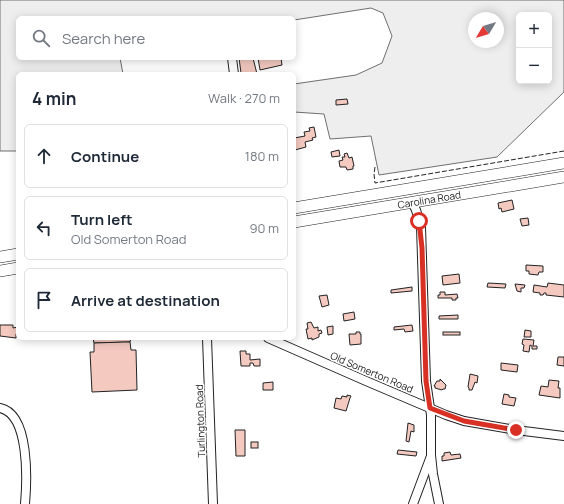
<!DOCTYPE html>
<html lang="en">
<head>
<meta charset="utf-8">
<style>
	:root { --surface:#fff; --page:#f2f2f3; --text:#1f2937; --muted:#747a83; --line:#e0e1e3 }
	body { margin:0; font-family:Manrope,sans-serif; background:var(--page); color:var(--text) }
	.controls { position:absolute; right:12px; top:12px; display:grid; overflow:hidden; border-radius:6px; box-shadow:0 2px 10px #0003 }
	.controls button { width:36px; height:36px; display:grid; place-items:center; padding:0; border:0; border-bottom:1px solid var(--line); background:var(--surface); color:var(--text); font:20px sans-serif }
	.compass { position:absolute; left:468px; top:12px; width:36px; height:36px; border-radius:50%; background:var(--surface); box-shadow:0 2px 10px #0003; rotate:232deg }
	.stop { position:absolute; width:12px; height:12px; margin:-9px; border:3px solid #d93025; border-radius:50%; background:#fff }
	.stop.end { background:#d93025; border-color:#fff; box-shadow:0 1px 4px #0008 }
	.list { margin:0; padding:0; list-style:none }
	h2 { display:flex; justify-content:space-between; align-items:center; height:52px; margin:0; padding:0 16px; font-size:17px }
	h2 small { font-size:13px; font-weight:400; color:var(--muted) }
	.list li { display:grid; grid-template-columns:26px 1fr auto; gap:12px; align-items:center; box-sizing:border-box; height:64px; margin:0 8px 8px; padding:0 8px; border:1px solid var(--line); border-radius:6px }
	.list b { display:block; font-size:15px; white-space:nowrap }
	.list p { margin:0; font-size:13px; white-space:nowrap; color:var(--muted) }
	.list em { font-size:13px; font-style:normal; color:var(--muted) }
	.icon { flex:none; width:22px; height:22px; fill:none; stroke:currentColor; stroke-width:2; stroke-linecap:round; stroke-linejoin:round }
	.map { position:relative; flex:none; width:564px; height:504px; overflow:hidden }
	.search { position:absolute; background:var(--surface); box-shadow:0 2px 10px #0003; left:16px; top:16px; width:280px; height:44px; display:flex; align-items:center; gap:10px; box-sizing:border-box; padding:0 14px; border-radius:6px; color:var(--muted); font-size:15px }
	.panel { position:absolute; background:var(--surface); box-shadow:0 2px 10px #0003; left:16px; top:72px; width:280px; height:268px; border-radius:6px }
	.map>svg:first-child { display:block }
	.green { fill:#eee; stroke:#6f6f6f; fill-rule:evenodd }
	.building { fill:#f3c9c0; stroke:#222 }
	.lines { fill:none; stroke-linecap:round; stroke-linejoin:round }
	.minor-casing { stroke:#222; stroke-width:10 }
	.highway-casing { stroke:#222; stroke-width:12 }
	.minor { stroke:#fff; stroke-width:8 }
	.highway { stroke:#fff; stroke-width:11 }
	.fence { stroke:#222; stroke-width:1; stroke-dasharray:5 2; stroke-linecap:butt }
	.route { stroke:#d93025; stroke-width:5 }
	.labels { text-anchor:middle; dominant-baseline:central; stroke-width:3; stroke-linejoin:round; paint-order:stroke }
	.street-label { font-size:10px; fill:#222; stroke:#fff }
</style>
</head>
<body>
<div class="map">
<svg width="564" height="504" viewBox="0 0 564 504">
	<rect width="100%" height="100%" fill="#fff"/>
	<path class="green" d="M0,0H564V92L497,157L379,175L371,136L330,139L324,114L294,112V84L356,75L382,63L392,36L383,13L371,8L294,20V18H18V58H120L123,74H18V151H0ZM519,15H549V81H519ZM474,18H498V42H474Z"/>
	<g class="building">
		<path d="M239,58H253L257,74L241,73Z"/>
		<path d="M258,58H281L282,65L260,70Z"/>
		<path d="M347,99L348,104L336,105V100Z"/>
		<path d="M314,127L316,137L312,138L313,140L305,142L306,147L295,150L294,138L305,136L304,132L310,131L309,128Z"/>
		<path d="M339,150L340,156L332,157L331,152Z"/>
		<path d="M347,153L349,158L352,157L354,166H353V169L347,170L346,167H340L339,161L343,160L342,157H345L344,154Z"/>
		<path d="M512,200L514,209L502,212L501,208L499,209L498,203Z"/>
		<path d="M528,218L529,225L522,226L520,219Z"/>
		<path d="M526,265L543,266V272H539L538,275L529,274V271H526Z"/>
		<path d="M459,274L460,283L443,285L442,276Z"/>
		<path d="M488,283L506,284L505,288L487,287Z"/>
		<path d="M548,283L564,285V297L546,295V293H544L543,295H540V293L533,292L534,285L547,287Z"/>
		<path d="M515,284L525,285L524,288H521V292L517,291Z"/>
		<path d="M412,287V291L391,293V290Z"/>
		<path d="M440,292H445V295L457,294L458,298H456V300H452V298H438V295H440Z"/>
		<path d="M327,295L329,305L322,307L319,296Z"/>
		<path d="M354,312L355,319L344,321L343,314Z"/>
		<path d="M458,315V319H439V316Z"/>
		<path d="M311,322L314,328L318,327V331L321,330L322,333L319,334V337L312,340V338L308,339L306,329H308L307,323Z"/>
		<path d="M0,325H13V328L18,327V334H16V338L0,336Z"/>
		<path d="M412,325L413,331L405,332L404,329L394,330V327Z"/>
		<path d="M333,326V334L328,335L327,327Z"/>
		<path d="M525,330L531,331V337H524Z"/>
		<path d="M356,332H360V334H361V344L350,345L349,334H356Z"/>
		<rect x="443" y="332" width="17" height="3"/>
		<path d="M93,338H131L130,342L94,343Z"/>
		<path d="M523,339L534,340L533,346H537V349H532V346L530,345L529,352L523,351L524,345L522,344Z"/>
		<path d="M124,342H130L131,350H136L137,390L92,392L90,352H94V343Z"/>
		<path d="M240,351H246V354H250V360L260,359V366H254L253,363H250V366H241Z"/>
		<path d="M558,357H564V366L557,365Z"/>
		<path d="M501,363L518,365L517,372L501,370Z"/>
		<path d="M470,374L478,376L477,383L475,382L472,390H469V388L468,387Z"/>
		<path d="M440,379L446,385L445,389H443L442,390L435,388V386H434L437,381H440Z"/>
		<path d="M549,380L559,381L558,388H560V398L539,395L541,386L548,387Z"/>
		<path d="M273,382V390H263V383Z"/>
		<path d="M504,394L509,395V397L516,398L514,406L502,404Z"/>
		<path d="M347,395L351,396L350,398L346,411L334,408L336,398L341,399L342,396L347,397Z"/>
		<path d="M408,423L414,425V432L411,431L409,442L406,441Z"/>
		<path d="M235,430H245V456H236Z"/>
		<rect x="251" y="442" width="7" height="6"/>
		<path d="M398,450L417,452L416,456L397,454Z"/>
		<path d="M450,452L451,455L460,454L461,458L442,461V456H444V453Z"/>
	</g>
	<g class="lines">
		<g class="minor-casing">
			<g id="minor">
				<path d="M232,58L234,74"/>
				<path d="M412,202L416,210L421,227L426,381L431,415V455L433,474L439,504"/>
				<path d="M207,338L213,504"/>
				<path d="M268,338L366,381L446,415L464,421L516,430L564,436"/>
				<path d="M0,408C30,414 27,481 25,504"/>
				<path d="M413,504L431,456"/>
			</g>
		</g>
		<g class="highway-casing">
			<g id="highway">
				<path d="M294,208L564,163"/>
				<path id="s1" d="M294,222L564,177"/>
				<path d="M0,257L18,254"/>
				<path d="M0,271L18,268"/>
			</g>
		</g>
		<use href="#minor" class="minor"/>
		<use href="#highway" class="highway"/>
		<path class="fence" d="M375,167L374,174L375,183L564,151"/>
	</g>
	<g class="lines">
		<path class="route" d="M419,221L422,248L426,381L430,408L464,421L516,430"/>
	</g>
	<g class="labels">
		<g class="street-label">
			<text stroke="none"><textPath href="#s1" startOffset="137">Carolina Road</textPath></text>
			<text transform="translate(372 372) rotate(23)">Old Somerton Road</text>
			<text transform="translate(200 421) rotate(-92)">Turlington Road</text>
		</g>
	</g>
</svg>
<div class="controls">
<button>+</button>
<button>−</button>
</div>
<svg class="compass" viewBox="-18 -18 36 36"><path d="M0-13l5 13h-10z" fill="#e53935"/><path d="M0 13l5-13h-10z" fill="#747a83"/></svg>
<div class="stop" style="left:419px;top:221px"></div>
<div class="stop end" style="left:516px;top:430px"></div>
<div class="search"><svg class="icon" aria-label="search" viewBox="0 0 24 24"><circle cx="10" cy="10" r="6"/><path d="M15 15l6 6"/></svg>Search here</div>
<section class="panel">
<h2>4 min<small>Walk · 270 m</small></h2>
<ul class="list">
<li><svg class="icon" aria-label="ahead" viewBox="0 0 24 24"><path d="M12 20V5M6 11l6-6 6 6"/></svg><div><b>Continue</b></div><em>180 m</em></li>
<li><svg class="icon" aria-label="left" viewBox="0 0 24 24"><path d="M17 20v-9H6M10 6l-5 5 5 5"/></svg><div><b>Turn left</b><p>Old Somerton Road</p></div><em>90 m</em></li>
<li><svg class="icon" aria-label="arrive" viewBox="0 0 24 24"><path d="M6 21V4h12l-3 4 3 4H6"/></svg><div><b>Arrive at destination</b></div></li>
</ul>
</section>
</div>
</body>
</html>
